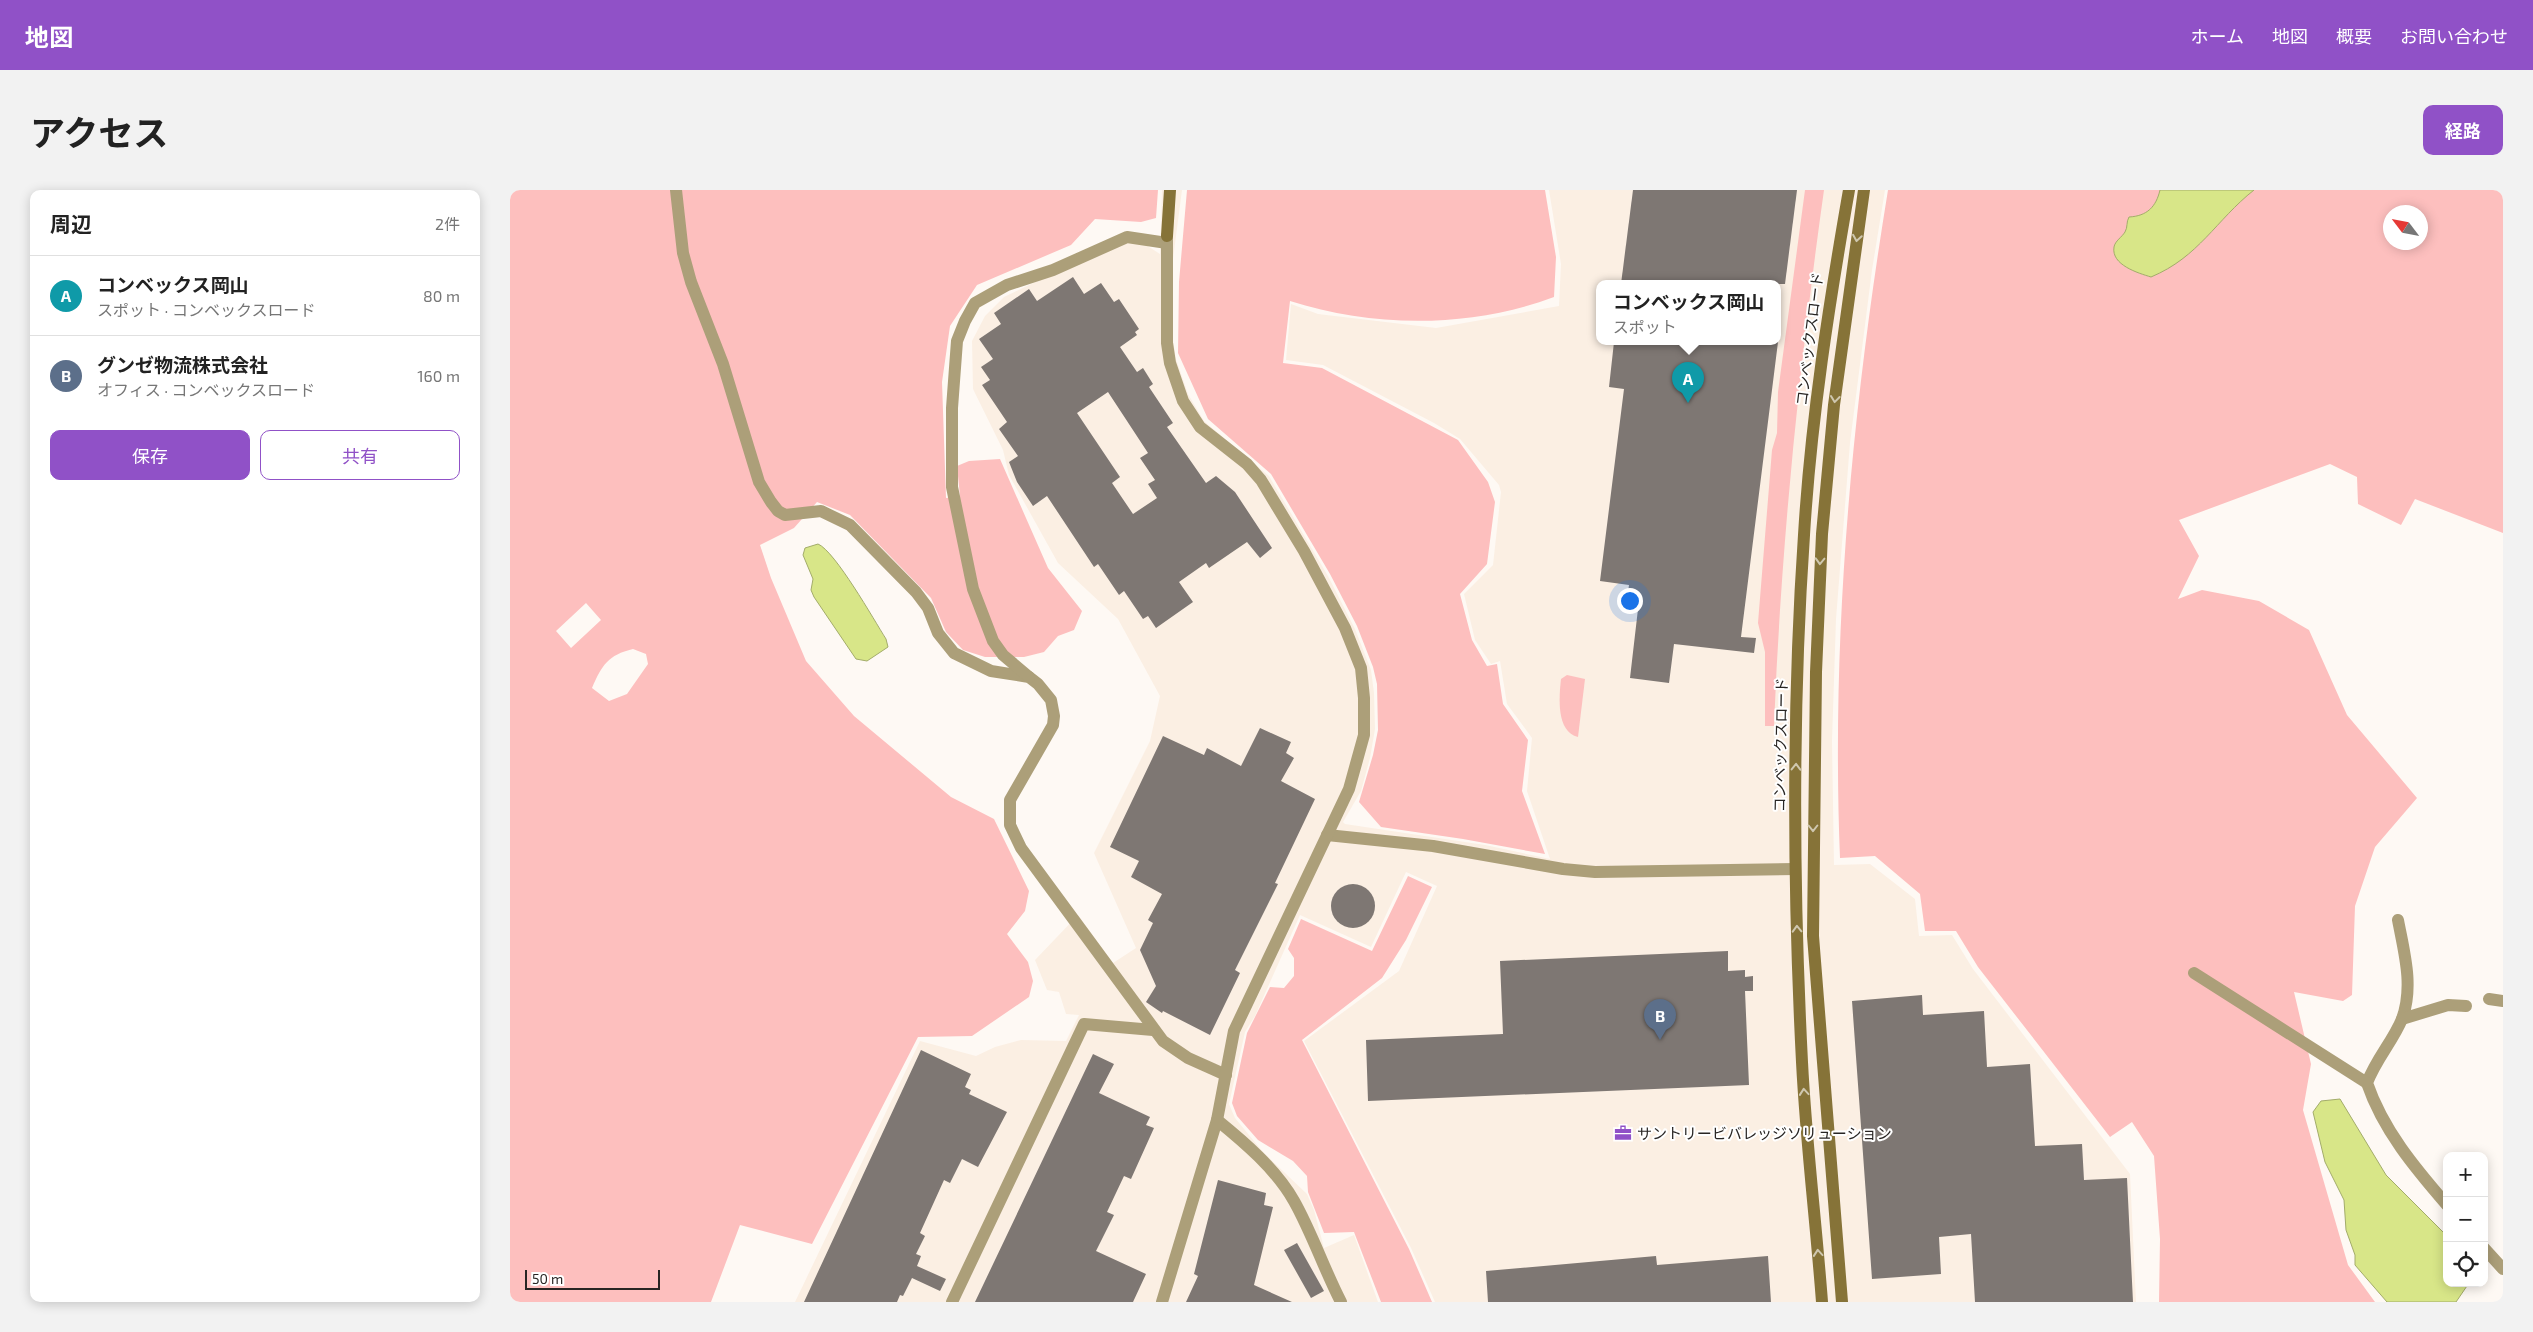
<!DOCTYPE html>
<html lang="ja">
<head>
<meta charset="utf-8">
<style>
	:root { --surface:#fff; --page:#f2f2f2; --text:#222; --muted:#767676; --line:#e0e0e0; --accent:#9051c7 }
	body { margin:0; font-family:"Exo 2","Noto Sans JP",sans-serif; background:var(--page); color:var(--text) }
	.controls { position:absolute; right:15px; bottom:15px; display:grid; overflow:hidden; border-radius:10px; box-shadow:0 2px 12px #0003 }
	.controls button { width:45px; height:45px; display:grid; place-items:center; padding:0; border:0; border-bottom:1px solid var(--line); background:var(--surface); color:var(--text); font:25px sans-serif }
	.compass { position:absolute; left:1873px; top:15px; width:45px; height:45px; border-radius:50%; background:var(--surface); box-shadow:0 2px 12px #0003; rotate:302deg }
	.scale { position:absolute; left:15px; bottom:12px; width:135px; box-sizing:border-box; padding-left:5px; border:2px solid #282523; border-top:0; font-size:14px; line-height:18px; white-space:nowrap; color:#282523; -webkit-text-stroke:4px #fff; paint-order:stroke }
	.you { position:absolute; left:1119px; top:410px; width:18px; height:18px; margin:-12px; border:4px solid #fff; border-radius:50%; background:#1a73e8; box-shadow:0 0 0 8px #1a73e833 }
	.badge { display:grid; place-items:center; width:32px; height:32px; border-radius:50%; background:var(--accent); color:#fff; font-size:16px; font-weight:700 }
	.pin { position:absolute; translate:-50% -41px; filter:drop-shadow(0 1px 2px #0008) }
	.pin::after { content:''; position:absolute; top:26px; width:18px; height:15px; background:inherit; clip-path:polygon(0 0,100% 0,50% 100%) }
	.popup { position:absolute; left:1086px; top:90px; width:185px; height:65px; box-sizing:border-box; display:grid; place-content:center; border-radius:10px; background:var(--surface); filter:drop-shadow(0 1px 4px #0005); font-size:16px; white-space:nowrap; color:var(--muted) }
	.popup b { font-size:19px; color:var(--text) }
	.popup::after { content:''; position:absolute; left:50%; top:100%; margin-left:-10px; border:10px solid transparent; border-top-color:var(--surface) }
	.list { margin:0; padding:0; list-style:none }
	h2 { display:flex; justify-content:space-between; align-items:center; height:65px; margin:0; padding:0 20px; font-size:21px }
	h2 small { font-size:16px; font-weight:400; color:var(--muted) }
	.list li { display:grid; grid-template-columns:32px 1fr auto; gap:15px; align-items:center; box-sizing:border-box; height:80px; padding:0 20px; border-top:1px solid var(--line) }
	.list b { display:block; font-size:19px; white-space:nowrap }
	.list p { margin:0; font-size:16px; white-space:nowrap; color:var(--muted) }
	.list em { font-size:16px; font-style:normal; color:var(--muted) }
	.actions { display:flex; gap:10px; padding:15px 20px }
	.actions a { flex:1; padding:11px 0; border:1px solid var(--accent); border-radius:10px; text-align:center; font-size:18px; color:var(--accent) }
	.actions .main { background:var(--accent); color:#fff }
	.icon { flex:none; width:28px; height:28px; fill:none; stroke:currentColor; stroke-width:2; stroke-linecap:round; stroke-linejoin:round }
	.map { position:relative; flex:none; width:1993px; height:1112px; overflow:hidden; border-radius:10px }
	header { display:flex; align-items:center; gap:30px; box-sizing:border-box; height:70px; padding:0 25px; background:var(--accent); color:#fff }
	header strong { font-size:24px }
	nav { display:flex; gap:28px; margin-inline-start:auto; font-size:18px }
	.intro { display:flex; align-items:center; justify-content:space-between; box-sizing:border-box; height:120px; padding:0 30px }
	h1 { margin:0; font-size:35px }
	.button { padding:12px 22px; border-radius:10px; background:var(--accent); color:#fff; font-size:18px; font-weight:700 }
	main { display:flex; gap:30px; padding:0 30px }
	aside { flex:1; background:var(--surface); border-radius:10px; box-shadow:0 2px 12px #0003 }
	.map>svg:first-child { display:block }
	.built { fill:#fbefe3; fill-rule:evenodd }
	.green { fill:#fdbfbe; fill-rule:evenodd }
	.water { fill:#d8e688; stroke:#a3ac6a }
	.building { fill:#7e7773; fill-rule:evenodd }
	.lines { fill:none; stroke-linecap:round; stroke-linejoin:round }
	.street { stroke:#ac9f79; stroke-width:12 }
	.secondary { stroke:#867338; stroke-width:12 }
	.oneway { stroke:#cfc7af }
	.labels { text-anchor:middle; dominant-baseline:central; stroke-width:4; stroke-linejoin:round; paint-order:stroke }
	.street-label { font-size:15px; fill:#282523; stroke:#fff }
	.poi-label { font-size:15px; fill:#282523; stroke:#fff; text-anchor:start }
</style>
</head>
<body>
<header>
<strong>地図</strong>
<nav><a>ホーム</a><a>地図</a><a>概要</a><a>お問い合わせ</a></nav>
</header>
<div class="intro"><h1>アクセス</h1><a class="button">経路</a></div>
<main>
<aside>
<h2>周辺<small>2件</small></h2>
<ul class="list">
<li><span class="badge" style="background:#0f9aa8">A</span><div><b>コンベックス岡山</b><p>スポット · コンベックスロード</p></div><em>80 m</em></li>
<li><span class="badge" style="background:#5c6f8a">B</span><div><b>グンゼ物流株式会社</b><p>オフィス · コンベックスロード</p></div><em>160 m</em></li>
</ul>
<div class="actions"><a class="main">保存</a><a>共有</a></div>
</aside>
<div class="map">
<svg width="1993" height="1112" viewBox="0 0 1993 1112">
	<rect width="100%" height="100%" fill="#fef9f4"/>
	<path class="built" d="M652,0H672L663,69V151L666,169L678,204L694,231L759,286L818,386L845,439L861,480L864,503L865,539L860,568L851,601L833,632L835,634L975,655L1040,669L1017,601L1022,548L997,514L990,471L981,474L965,450L954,404L983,375L991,302L989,295L950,249L924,233L813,175L776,170L781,114L808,124L926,138L1049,116L1051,74L1039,0H1375L1362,80L1340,253L1326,429L1322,551L1324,675L1360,674L1405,709L1409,746L1442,745L1463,779L1620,984L1626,1112H925L901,1058L794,851L889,781L927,696L896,682L861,757L790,725L745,826L735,842L719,914L725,928L753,962L797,1004L804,1020L814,1058L844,1045L868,1112H285L410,851L466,866L485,857L511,850L556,851L569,825L556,824L549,802L537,800L525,770L568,725L603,773L626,758L584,663L640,551L650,506L608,429L548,373L499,285L493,260L463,199L462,151L475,126L494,107L561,75L613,52L636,55L650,64ZM1089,94H1267V152H1089Z"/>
	<g class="green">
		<path d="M0,0H648L646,28L631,32L585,29L561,55L467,95L440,136L432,192L436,308L450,306L447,276L459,271L490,269L538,378L572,421L564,440L548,446L534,462L514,467H475L453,460L436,442L421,408L340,325L307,312L284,338L250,355L261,388L296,471L344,526L441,607L484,629L519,701L515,721L497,744L518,772L523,791L519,807L462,846L408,847L302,1054L230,1035L201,1112H0ZM76,413L91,430L61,458L46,441ZM123,459L136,464L138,474L117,504L99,511L82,498C92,475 98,465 123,459Z"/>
		<path d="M677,0H1035L1046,67L1044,107C961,138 864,138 780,111L773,173L812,178L948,250L978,292L985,312L977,374L950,404L962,450L977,476L987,474L993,514L1018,550L1012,601L1035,664L953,649L871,637L849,612L863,565L868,540L867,494L863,477L847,436L820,384L761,284L698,229L668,163L669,92Z"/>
		<path d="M1295,0H1314C1289,178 1271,356 1264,536H1255V462L1248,433L1262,260L1267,243L1268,202Z"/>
		<path d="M1378,0H1993V343L1905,309L1891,335L1848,314L1847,287L1820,274L1669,330L1689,366L1668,409L1692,400L1749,411L1799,440L1837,525L1907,608L1865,657L1845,716L1842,805L1833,811L1784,802L1801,874L1793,920L1838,1075L1865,1112H1649L1650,1049L1644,966L1622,932L1600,947L1468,777L1446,741H1415L1410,704L1365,666L1330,668C1321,444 1342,220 1378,0ZM1880,22H1910V52H1880Z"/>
		<path d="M1057,485L1075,489L1068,547C1046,542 1049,507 1051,489Z"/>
		<path d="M898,686L922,697L896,750L872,788L792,850L899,1059L922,1112H871L844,1042L814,1043L798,1002L797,986L783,971L748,950L727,926L722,913L737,843L760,797L774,798L784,786V768L778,759L791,729L862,761Z"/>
	</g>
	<g class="water">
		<path d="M1650,0H1744C1706,30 1689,67 1641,87C1628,83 1601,75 1604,57C1605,51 1612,47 1615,42C1618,37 1616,32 1619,27C1637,26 1646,17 1650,0Z"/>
		<path d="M308,354C325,361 364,430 376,449L378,457L357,471L346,469L304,407L301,400L303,389L293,365L295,358Z"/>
		<path d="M1830,909L1876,985L1937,1046V1093H1959L1946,1112H1877L1845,1075V1065L1836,1040L1834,1010L1815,972L1803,922L1811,911Z"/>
	</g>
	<g class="building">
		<path d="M1123,0H1287L1275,94H1111Z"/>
		<path d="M563,87L574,104L591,93L604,112L609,109L629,139L625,142L627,145L610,157L627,182L633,178L643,194L639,197L663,233L657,237L696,293L706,286L725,302L762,358L750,368L737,352L699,378L696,373L669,392L683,412L646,438L638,426L633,429L614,401L609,405L588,374L584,377L537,306L523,316L507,292L499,272L508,266L489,239L497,232L472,195L480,190L471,177L483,169L469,149L491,134L484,123L519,99L527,111ZM598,202L638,263L630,268L645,290L638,294L647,308L623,324L602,293L610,287L567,223Z"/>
		<path d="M1104,152H1268L1231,447L1246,448L1244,463L1164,454L1159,493L1120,488L1128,419L1116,417L1119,395L1090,391L1114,199L1099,197Z"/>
		<path d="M750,538L781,552L776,563L784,568L771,591L805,609L765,693L768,694L725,780L730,783L700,845L653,821L652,823L636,812L646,796L630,760L643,733L638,730L652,704L621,687L629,671L600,657L653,546L694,565L697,558L731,576Z"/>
		<circle cx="843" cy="716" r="22"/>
		<path d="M1218,761V781L1235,780V787L1243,786V801H1235L1239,895L858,911L856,850L993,844L990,771Z"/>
		<path d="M1412,805L1413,825L1474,821L1477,877L1520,874L1525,956L1572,954L1574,990L1617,988L1623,1112H1465L1461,1044L1429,1047L1431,1084L1362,1089L1342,811Z"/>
		<path d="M411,860L461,884L455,897L461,900L459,904L497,922L468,977L452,969L440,993L434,990L410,1043L415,1046L406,1064L411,1066L407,1076L436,1089L430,1101L402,1088L393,1106L390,1105L387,1112H294Z"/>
		<path d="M583,864L604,874L589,903L640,927L636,935L644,938L621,989L614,986L597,1022L604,1025L586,1061L636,1084L623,1112H465Z"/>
		<path d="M708,990L756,1003L754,1015L763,1017L744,1095L782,1112H676L688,1086L684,1084Z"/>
		<path d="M787,1053L814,1101L801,1108L774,1060Z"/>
		<path d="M1146,1066L1147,1075L1258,1066L1261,1112H978L976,1081Z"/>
	</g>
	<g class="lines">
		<g class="street">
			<path d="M166,0L173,63L181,92L213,174L249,292L261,312L268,321L275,325L311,321L340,335L406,402L418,418L428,443L444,463L481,481L519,487L528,494L541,510L544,526L543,535L500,610V635L511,658L653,851L678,868L716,885"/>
			<path d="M519,487L493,465L483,451L463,399L442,297V218L447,151L455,131L465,113L497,95L543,80L617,47L657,53"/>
			<path d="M817,645L923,656L1053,679L1085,682L1285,679"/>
			<path d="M1888,730C1894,762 1904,796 1892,829C1883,851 1866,869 1857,893C1873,940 1905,978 1937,1015"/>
			<path d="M1684,783L1857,893"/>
			<path d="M1979,809L1993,811"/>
			<path d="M1892,829L1938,815L1956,816"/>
			<path d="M707,930C734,952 766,979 784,1011C802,1043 814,1079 831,1112"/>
			<path d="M1974,1058L1993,1079"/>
			<path d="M442,1112L574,834L643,840"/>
			<path d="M652,1112L707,930L724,841L839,599L854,545V508L851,478L835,438L794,361L751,290L737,274L690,237L673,211L660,173L657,153V46"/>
		</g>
		<g class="secondary">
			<path d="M657,46L660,0"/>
			<path d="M1312,1112C1306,1032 1296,952 1292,872C1283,696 1282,520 1294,345C1301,229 1319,114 1339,0"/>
			<path d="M1332,1112L1303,746L1306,482L1312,344L1324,215L1354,0"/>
		</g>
	</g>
	<defs><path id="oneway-chevron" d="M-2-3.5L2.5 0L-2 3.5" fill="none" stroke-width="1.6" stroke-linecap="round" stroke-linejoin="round" transform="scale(1.25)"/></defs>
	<g class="oneway">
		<use href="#oneway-chevron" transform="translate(1347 48) rotate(99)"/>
		<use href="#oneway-chevron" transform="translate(1325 209) rotate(97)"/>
		<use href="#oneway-chevron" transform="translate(1310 371) rotate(92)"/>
		<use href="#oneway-chevron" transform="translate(1286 577) rotate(-89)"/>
		<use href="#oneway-chevron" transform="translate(1303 638) rotate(90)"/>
		<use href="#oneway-chevron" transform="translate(1287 739) rotate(-92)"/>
		<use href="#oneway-chevron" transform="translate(1294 902) rotate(-95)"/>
		<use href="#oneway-chevron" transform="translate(1308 1063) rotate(-95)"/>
	</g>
	<defs>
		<g id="office-bare" transform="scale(1.35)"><path d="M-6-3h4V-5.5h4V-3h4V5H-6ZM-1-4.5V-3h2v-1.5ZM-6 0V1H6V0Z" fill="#9051c7" stroke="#fff" stroke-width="2.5" paint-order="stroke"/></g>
	</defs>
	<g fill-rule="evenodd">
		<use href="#office-bare" x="1113" y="943"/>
	</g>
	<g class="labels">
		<g class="street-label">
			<text transform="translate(1299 149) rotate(-83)">コンベックスロード</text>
			<text transform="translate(1270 555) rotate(-89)">コンベックスロード</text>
		</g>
		<g class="poi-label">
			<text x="1127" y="943">サントリービバレッジソリューション</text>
		</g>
	</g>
</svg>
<div class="controls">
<button>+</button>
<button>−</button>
<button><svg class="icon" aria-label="locate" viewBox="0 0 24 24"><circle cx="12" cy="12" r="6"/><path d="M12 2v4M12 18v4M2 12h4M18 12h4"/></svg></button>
</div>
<svg class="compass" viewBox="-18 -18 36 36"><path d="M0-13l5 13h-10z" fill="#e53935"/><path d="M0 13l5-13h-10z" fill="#767676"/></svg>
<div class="scale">50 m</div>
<div class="you"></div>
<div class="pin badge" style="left:1178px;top:213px;background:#0f9aa8">A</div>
<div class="popup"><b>コンベックス岡山</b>スポット</div>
<div class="pin badge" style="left:1150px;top:850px;background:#5c6f8a">B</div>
</div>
</main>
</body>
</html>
